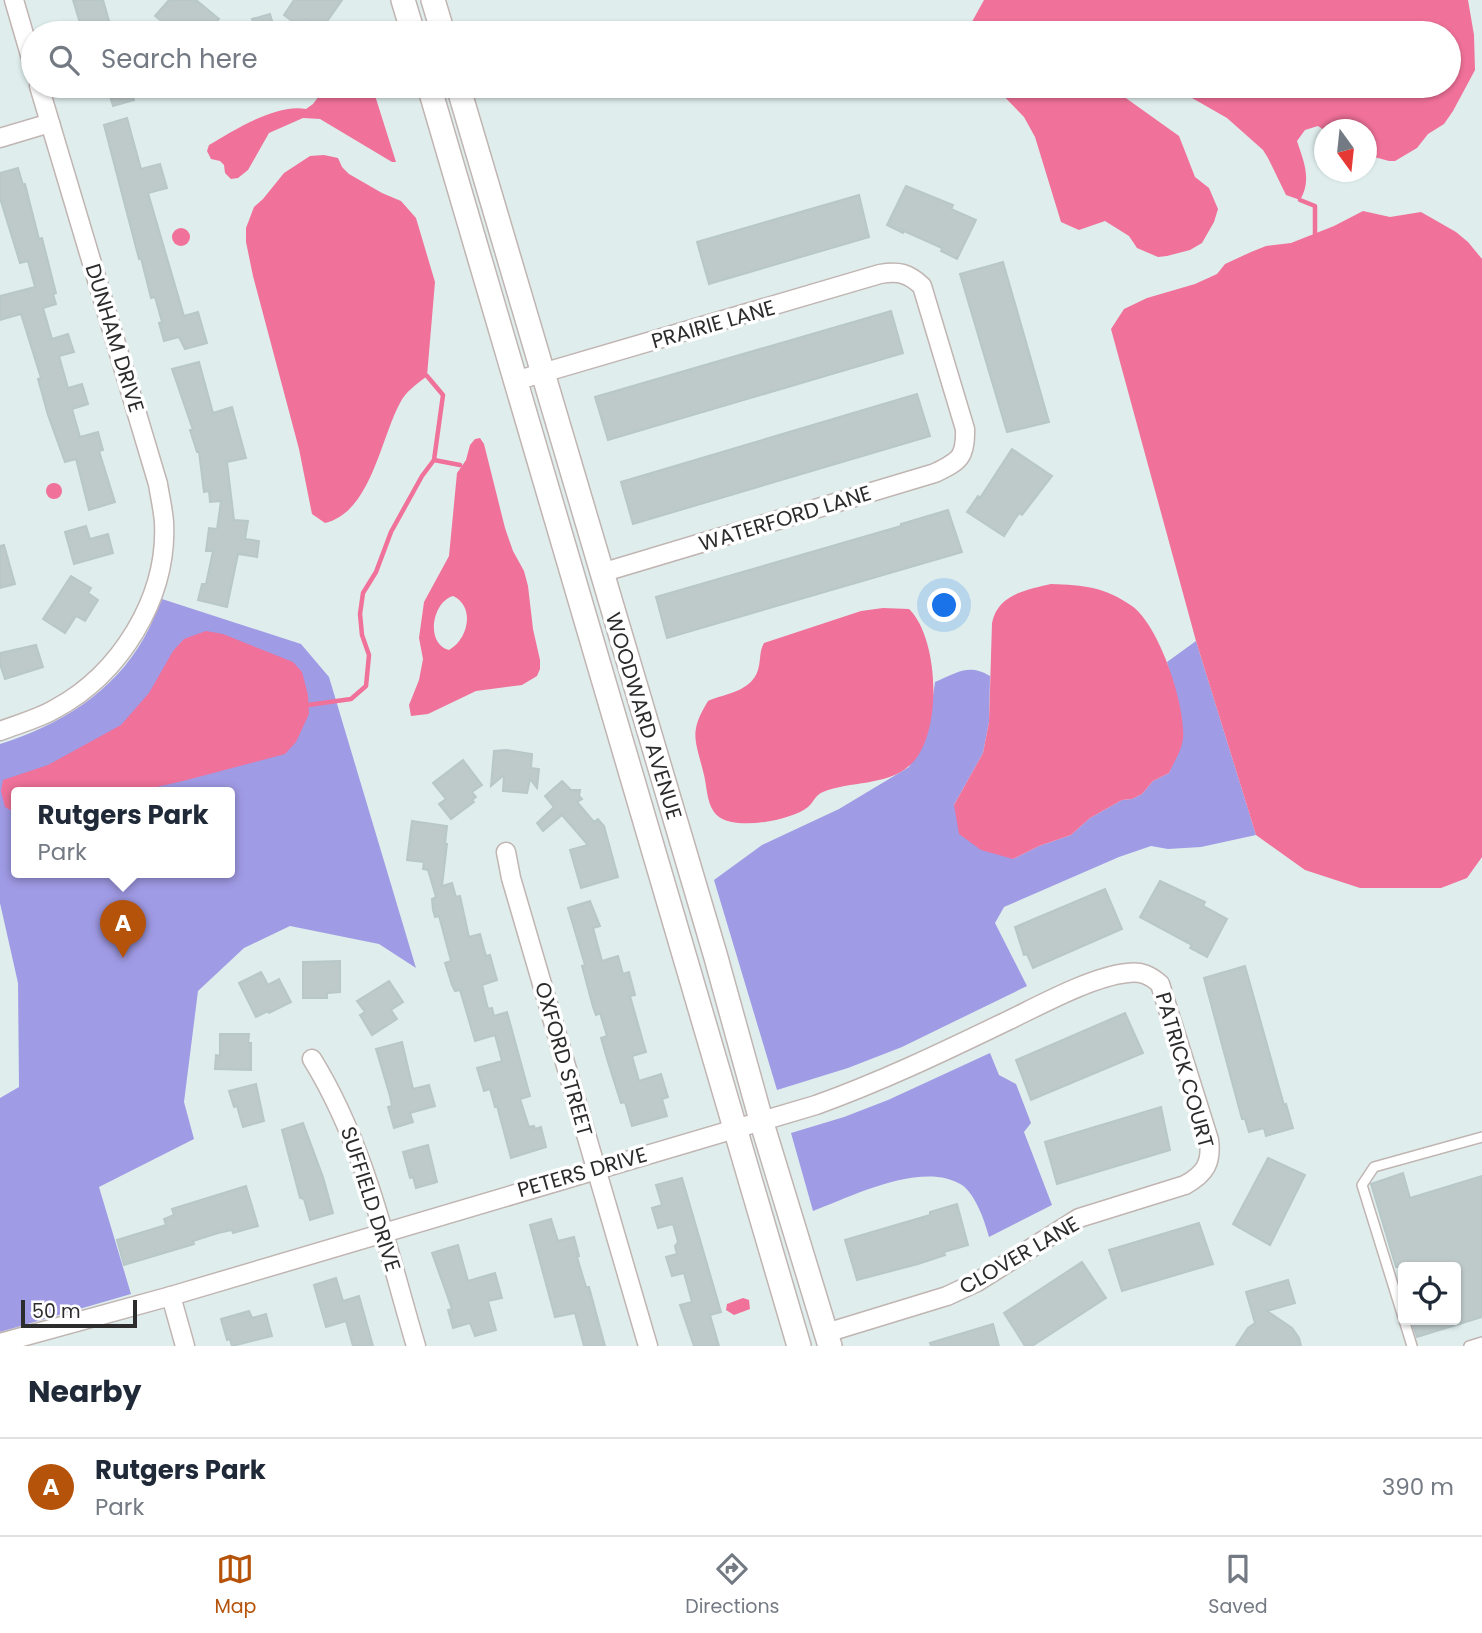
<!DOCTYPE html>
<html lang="en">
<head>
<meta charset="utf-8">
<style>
	:root { --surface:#fff; --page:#f6f6f7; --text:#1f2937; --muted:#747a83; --line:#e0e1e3; --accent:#b45309 }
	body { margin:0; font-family:Poppins,sans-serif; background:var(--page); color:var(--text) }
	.controls { position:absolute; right:21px; bottom:21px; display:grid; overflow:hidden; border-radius:7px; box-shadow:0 2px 5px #0004 }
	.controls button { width:63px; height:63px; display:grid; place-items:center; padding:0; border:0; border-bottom:2px solid var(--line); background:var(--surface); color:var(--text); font:35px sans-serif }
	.compass { position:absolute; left:1314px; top:119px; width:63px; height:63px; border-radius:50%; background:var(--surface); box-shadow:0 2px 5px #0004; rotate:165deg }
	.scale { position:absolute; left:21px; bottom:18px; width:116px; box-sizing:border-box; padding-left:7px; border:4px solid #2c2c2c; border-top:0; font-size:19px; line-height:24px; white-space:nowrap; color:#2c2c2c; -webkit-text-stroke:5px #fff; paint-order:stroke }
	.you { position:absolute; left:945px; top:606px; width:24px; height:24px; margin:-18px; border:5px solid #fff; border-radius:50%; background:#1a73e8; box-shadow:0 0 0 10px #1a73e833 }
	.badge { display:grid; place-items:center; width:46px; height:46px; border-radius:50%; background:var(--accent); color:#fff; font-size:23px; font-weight:700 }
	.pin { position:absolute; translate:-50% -58px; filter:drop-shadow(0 2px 4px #0008) }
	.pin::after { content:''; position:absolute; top:37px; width:24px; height:21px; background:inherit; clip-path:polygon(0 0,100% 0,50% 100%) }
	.popup { position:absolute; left:11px; top:787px; width:224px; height:91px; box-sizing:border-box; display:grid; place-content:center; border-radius:7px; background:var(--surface); filter:drop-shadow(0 2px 5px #0005); font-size:23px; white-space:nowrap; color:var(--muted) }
	.popup b { font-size:26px; color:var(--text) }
	.popup::after { content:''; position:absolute; left:50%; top:100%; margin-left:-14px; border:14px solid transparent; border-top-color:var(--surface) }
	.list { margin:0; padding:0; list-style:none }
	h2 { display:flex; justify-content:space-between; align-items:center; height:91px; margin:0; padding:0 28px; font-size:30px }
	h2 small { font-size:23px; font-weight:400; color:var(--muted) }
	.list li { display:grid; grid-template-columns:46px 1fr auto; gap:21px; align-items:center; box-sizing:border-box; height:98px; padding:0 28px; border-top:2px solid var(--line) }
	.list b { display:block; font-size:26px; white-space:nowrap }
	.list p { margin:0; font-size:23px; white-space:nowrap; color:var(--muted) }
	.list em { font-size:23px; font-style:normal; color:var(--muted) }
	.icon { flex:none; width:38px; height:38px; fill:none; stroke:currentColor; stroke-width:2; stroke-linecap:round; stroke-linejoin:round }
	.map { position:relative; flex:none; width:1482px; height:1346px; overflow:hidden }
	.search { position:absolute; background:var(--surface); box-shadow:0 2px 5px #0004; left:21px; right:21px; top:21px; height:77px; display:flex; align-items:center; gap:18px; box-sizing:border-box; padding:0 24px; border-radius:38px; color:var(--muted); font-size:26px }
	.sheet { height:189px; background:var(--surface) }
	nav { display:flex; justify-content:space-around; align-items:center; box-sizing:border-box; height:98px; border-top:2px solid var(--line); background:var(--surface); font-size:19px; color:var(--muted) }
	nav a { display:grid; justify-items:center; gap:4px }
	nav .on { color:var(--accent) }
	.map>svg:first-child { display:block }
	.green { fill:#a09be5; fill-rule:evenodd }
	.water { fill:#f0719a; fill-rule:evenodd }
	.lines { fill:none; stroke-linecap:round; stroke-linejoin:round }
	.stream { stroke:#f0719a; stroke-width:4.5 }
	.building { fill:#bec9ca; stroke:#b8c8c9; stroke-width:2 }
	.service-casing { stroke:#c0b5b2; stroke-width:12 }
	.minor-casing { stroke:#c0b5b2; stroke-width:21 }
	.tertiary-casing { stroke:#c0b5b2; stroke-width:26 }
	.service { stroke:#fff; stroke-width:9 }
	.minor { stroke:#fff; stroke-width:18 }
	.tertiary { stroke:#fff; stroke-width:23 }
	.labels { text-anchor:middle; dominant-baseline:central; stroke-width:7; stroke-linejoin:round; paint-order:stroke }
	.street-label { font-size:21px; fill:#2c2c2c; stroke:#fff }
</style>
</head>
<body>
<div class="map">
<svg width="1482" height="1346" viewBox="0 0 1482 1346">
	<rect width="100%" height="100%" fill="#dfeeed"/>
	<g class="green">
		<path d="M162,599L301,644L329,677L416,968L379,944L290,926L244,948L198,991L184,1102L194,1139L99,1187L131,1294L0,1332V1098L19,1087L18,983L0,903V744C58,726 113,693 144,638C151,626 156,612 162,599ZM16,792H230V872H16Z"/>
		<path d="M1196,641L1256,835L1201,847L1168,849L1151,846L1119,857L1004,907L995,923L1027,986L902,1047L848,1068L777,1090L714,880L762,845L839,809L909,767L928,731L935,682C957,673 968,663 990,676L989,722L983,753L954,805L1013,859L1039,846L1071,835L1090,818L1122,800L1132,799L1142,794L1153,781L1169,773L1182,742V720L1167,662Z"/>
		<path d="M990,1053L999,1075L1016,1084L1031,1123L1024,1132L1052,1205L989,1237C985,1222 976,1195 962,1185C923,1160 852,1196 813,1211L791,1133L844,1117L888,1100Z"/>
	</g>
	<g class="water">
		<path d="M984,0H1468L1474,35L1475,70L1453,111L1444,124L1428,134L1417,148L1395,161H1389L1367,155L1366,130H1324L1318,126L1305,130L1297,141C1304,162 1312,180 1300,200L1286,195L1268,158L1263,150L1227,118L1171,86H1449V33H968V29Z"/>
		<path d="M340,86H372L396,162H392L320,119L303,118L269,133L248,170L238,178L231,179L225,173L224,165L220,161L211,159L207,151L209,145C234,130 277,103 306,109L313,104L322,92Z"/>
		<path d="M994,86H1109L1179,136L1195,177L1209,188L1218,209L1214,222L1202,243L1190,250L1167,256L1158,257L1137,248L1129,236L1105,221L1079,230L1061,222L1035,137L1024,117Z"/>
		<path d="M324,155L338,158L342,167L349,174L382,193L401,201L416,218L435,282L427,376C416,385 406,391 400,403C380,440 371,512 325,523L312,514L299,449L253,276L246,242V228L254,207L263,199L284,173L310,156Z"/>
		<path d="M1363,211L1390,217L1421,212L1456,232L1468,242L1482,259V857L1467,878L1441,888H1360L1305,870L1256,835L1196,641L1111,329L1124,309L1147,298L1195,284L1217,274L1225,264L1251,252L1266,246L1291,243L1334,226Z"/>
		<circle cx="181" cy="237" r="9"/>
		<path d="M480,438L484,444L505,528L513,551L524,571L528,586L533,629L540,660V669L537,676L522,685L476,691L428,714L411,716L409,705L419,680L423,659L419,638L424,602L449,556L457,473L466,460L470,445L475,439ZM453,596C475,606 469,639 449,650C425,644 432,602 453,596Z"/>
		<circle cx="54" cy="491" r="8"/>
		<path d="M1051,584C1084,585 1105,587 1132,606C1159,625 1186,706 1183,738C1182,750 1174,762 1169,773L1153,781L1142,794L1132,799L1122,800L1090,818L1071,835L1039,846L1013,859L981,850L959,834L954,805L983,753L989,722L992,623C998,594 1026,590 1051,584Z"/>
		<path d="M883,608L909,609C940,639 943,738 909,766C886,786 850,781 823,792C815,795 814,802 808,807C791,821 728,833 714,812C706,801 707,784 703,771C695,739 689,732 708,701C726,693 751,692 758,670C761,660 759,652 764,643L861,611Z"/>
		<path d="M206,631L223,634L293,662L302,672L308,695L309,714L296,742L285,754L183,781L134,792H16V813L5,807L1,791L3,780L48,765L121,725L149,693L173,651L184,639Z"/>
		<path d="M743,1298L749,1300L750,1309L734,1315L726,1310L727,1304Z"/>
	</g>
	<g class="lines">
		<g class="stream">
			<path d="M1300,200L1315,206V234"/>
			<path d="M434,460L460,465"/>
			<path d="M308,705L351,699L366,686L369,655L362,635L360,614L363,593L376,572L391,532L422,476L434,460L443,395L427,376"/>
		</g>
	</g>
	<g class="building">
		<path d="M73,0H103L112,31L83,33Z"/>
		<path d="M169,0H196L219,19L209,32L203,27L197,33H176L155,16Z"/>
		<path d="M294,0H342L321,30L305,19L300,27L284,15Z"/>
		<path d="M270,14L275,31L273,33H226V30L253,22L252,19Z"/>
		<path d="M107,86H130L134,100L113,106Z"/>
		<path d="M127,118L141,169L160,164L167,188L148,193L184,316L198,312L207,343L185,349L179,337L164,341L159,323L162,322L155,297L151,298L141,258L139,259L104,125Z"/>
		<path d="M18,168L23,185L25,184L39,239L42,238L56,293L53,294L56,304L43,308L52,339L68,334L74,352L59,356L68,388L82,384L88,404L72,409L80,437L98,432L103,450L99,451L115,502L89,510L76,459L65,462L48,415L38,379L41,378L21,314L0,320V296L35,287L28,261L20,263L0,198V173Z"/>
		<path d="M906,186L953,205L951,209L976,220L957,259L941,251L942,248L904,231L903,233L887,225Z"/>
		<path d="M859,195L869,237L709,284L697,242Z"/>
		<path d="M1003,262L1049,422L1007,432L960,274Z"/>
		<path d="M891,311L903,353L608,440L595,397Z"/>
		<path d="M199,362L213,413L232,407L246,458L227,462L234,520L248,521L245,539L259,541L257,557L238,554L227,607L198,600L202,584H206L213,551H206L209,528L217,529L221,501L210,502L209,491L204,492L199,452H197L190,430H193L172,369Z"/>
		<path d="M917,394L930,436L633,524L621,482Z"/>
		<path d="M1012,449L1052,476L1022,515L1019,513L1004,536L967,512L978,496L980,498Z"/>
		<path d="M948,510L962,552L667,638L656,597L901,526V524Z"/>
		<path d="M86,526L90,539L108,534L113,553L74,564L65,532Z"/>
		<path d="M4,545L15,584L0,588V546Z"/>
		<path d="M71,576L91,588L88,593L98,600L85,621L76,616L65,633L43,619Z"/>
		<path d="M36,645L43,667L5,679L0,664V653Z"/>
		<path d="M506,750L532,754L531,768L539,769L537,788L530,779L527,793L503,791L504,775L491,786L494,751Z"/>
		<path d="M463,760L482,785L472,792L476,797L472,800L474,802L451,819L439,804L446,799L433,783Z"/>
		<path d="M562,781L571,790H580L579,796L582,799L577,802L594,822L598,819L604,826L618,877L581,888L570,850L588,845L562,815L543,831L537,823L554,807L545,796Z"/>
		<path d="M412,821L447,826L445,844H447L442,886L452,883L456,897L460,896L469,937L480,934L486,956L490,955L497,980L482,985L488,1009L492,1008L494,1016L507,1012L530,1096L520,1099L529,1127L534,1126L535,1129L541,1127L546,1147L511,1158L497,1106L495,1107L490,1089L484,1091L477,1068L502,1061L495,1035L475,1041L460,990L455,991L452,985L445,963L451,961L439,916L435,917L433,910L432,899L436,897L428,870L423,869L424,862L407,860Z"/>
		<path d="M1160,881L1205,902L1203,906L1227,919L1207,957L1190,948L1192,945L1140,917Z"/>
		<path d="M1105,889L1122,929L1033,968L1027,954L1024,955L1015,927Z"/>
		<path d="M590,901L600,926L593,928L602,961L618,956L623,974L629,972L635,995L630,996L646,1052L632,1056L639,1081L661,1074L668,1097L662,1099L667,1116L632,1126L625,1102L621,1103L608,1062L601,1038L607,1036L600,1013L596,1015L593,1007L582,966L585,965L568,908Z"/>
		<path d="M340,961V992L327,993V998H303V962Z"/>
		<path d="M1245,966L1284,1105L1286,1104L1293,1128L1266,1136L1264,1128L1249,1132L1245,1119H1242L1204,978Z"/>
		<path d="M261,972L268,985L279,979L291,1002L269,1013L268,1011L256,1017L239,983Z"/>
		<path d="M389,981L403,1002L391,1010L397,1019L372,1035L360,1015L365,1012L357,1001Z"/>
		<path d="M1125,1013L1143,1053L1031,1100L1016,1060Z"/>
		<path d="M220,1034H249L248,1043H251V1070L215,1069L216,1055L220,1056Z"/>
		<path d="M402,1042L413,1089L429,1085L435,1106L410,1113L413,1122L394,1128L388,1107L392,1106L390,1096L376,1049Z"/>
		<path d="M256,1084L264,1121L243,1127L237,1106L234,1107L229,1091Z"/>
		<path d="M1161,1107L1170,1150L1057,1184L1045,1142Z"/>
		<path d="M303,1123L323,1177L333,1213L310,1220L304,1199L300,1198L282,1130Z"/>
		<path d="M428,1145L437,1182L416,1188L413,1177L410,1178L403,1152Z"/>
		<path d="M1268,1158L1305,1175L1270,1245L1233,1224Z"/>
		<path d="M1403,1173L1410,1198L1482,1176V1317L1417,1337L1411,1320H1456V1267H1396L1371,1184Z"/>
		<path d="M682,1178L721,1312L710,1315L719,1346H694L680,1305L692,1302L684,1273L672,1276L666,1257L677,1254L675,1246L678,1242L673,1224L658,1228L652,1208L662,1205L656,1185Z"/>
		<path d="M246,1186L258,1226L233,1233L232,1230L218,1233L193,1241L194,1244L124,1265L117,1240L166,1225L164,1219L174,1215L172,1209Z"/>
		<path d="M957,1204L968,1245L944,1252L945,1255L918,1264L857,1280L845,1240L930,1215V1212Z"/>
		<path d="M551,1219L558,1241L574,1237L579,1256L577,1257L586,1287H589L605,1346H584L575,1313L555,1317L530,1225Z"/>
		<path d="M1199,1223L1213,1264L1122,1291L1109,1250Z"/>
		<path d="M458,1245L468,1281L495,1273L502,1298L488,1301L496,1330L475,1336L470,1323L453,1328L448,1310L452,1309L432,1253Z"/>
		<path d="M1082,1262L1106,1298L1032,1346H1025L1004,1313Z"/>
		<path d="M336,1278L343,1301L359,1296L373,1346H353L346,1321L326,1327L314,1285Z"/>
		<path d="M1288,1280L1295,1303L1267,1311L1292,1328L1299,1338L1301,1346H1236L1248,1328L1255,1323L1246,1292Z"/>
		<path d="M249,1311L252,1318L266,1314L272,1336L232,1346L230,1339L227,1340L221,1319Z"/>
		<path d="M993,1324L999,1346H931L930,1343Z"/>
	</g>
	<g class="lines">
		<g class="service-casing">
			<g id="service">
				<path d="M1403,1317L1362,1185L1374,1167L1482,1137"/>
				<path d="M1404,1320L1412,1346"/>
				<path d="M1469,1346L1482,1342"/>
			</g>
		</g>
		<g class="minor-casing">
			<g id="minor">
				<path d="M14,0L33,65"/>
				<path d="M0,138L50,123"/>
				<path d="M515,381L880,274C899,271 908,273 922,286L965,429C966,458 959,461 935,473L601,573"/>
				<path d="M0,731C18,724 38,719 55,709C120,674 168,598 164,522C163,509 160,497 158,484L39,86"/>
				<path d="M506,852L511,878L648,1346"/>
				<path d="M312,1059C366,1146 387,1249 416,1346"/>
				<path d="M171,1296L185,1346"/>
				<path d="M0,1343L171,1296L816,1105C880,1082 941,1053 1003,1023C1037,1007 1090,977 1127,973C1141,971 1150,975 1160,984L1209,1140C1212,1163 1205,1174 1185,1185L1079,1218L977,1282L947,1296L826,1333"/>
			</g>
		</g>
		<g class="tertiary-casing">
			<g id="tertiary">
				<path d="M403,0L413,33"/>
				<path d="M433,0L443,33"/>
				<path d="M429,86L799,1346"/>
				<path d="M458,86L715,954L761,1120L830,1346"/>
			</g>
		</g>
		<use href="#service" class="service"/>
		<use href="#minor" class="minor"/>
		<use href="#tertiary" class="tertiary"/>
	</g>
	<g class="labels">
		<g class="street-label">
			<text transform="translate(713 324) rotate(-16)">PRAIRIE LANE</text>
			<text transform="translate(115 338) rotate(73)">DUNHAM DRIVE</text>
			<text transform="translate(785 518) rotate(-17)">WATERFORD LANE</text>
			<text transform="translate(644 716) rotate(73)">WOODWARD AVENUE</text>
			<text transform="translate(564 1059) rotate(74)">OXFORD STREET</text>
			<text transform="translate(1185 1070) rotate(74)">PATRICK COURT</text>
			<text transform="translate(582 1172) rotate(-16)">PETERS DRIVE</text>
			<text transform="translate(371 1199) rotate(72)">SUFFIELD DRIVE</text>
			<text transform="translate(1019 1255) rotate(-30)">CLOVER LANE</text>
		</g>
	</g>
</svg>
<div class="controls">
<button><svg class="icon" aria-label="locate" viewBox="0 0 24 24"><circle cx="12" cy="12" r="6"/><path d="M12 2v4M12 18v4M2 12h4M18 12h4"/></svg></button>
</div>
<svg class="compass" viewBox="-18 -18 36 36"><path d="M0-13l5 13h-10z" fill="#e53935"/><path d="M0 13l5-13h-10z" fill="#747a83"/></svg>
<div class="scale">50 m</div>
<div class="you"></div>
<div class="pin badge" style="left:123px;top:958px">A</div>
<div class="popup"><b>Rutgers Park</b>Park</div>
<div class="search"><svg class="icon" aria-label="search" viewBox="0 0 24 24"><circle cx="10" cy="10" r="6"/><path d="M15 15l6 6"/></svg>Search here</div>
</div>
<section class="sheet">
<h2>Nearby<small></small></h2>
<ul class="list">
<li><span class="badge">A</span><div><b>Rutgers Park</b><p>Park</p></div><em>390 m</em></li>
</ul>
</section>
<nav>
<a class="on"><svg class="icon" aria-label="map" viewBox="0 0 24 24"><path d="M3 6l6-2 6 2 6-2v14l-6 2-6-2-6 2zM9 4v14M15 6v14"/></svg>Map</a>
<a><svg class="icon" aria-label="directions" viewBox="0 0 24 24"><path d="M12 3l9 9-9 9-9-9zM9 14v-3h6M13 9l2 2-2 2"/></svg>Directions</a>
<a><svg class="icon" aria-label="saved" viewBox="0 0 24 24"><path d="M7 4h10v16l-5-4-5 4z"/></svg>Saved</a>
</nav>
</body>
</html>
